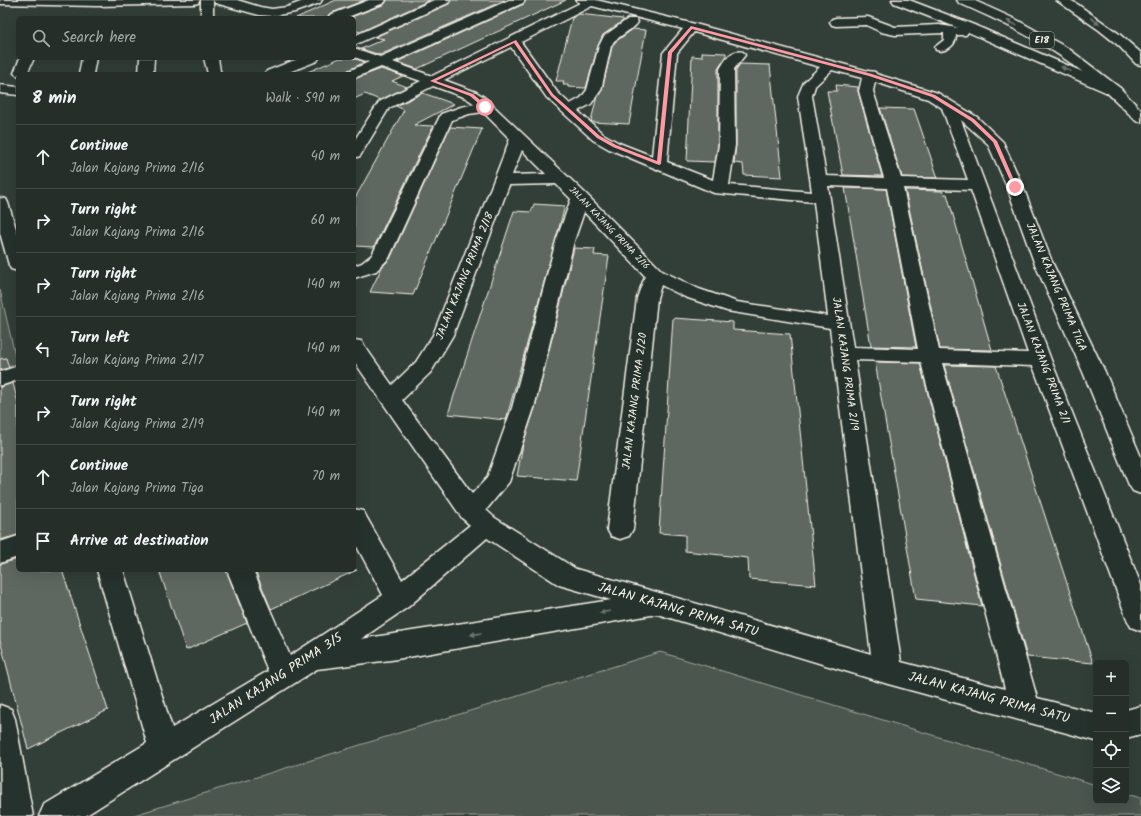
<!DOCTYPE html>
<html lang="en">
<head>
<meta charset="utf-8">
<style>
	:root { --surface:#262e2a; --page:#2e3632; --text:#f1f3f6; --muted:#a4a8a8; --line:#424a47 }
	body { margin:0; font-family:Kalam,sans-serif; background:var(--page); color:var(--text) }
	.controls { position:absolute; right:12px; bottom:12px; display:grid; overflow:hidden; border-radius:6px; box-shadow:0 4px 16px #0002 }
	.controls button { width:36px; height:36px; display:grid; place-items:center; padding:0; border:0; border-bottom:1px solid var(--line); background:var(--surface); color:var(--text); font:20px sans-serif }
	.stop { position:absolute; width:12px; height:12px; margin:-9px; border:3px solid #ff9aa2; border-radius:50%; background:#fff }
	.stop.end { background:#ff9aa2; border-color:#fff; box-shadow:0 1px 4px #0008 }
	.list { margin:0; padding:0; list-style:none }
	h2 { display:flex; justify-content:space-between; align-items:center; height:52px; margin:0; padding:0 16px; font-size:17px }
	h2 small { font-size:13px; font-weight:400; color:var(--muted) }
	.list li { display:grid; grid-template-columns:26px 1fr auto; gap:12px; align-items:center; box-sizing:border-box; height:64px; padding:0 16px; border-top:1px solid var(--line) }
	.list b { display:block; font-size:15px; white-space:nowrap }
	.list p { margin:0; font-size:13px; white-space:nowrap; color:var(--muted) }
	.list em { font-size:13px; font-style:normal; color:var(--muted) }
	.icon { flex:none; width:22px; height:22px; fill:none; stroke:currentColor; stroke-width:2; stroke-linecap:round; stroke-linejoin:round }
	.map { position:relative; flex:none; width:1141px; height:816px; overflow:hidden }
	.search { position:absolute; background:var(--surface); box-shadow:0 4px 16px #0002; left:16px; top:16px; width:340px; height:44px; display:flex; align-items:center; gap:10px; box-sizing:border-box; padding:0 14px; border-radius:6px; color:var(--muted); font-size:15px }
	.panel { position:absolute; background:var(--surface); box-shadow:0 4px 16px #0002; left:16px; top:72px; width:340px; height:500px; border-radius:6px }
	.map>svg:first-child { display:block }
	.green { fill:#4c564f; stroke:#a0a49c }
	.building { fill:#5f6861; stroke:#f4f1e8 }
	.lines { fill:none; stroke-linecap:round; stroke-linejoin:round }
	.minor-casing { stroke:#f4f1e8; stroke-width:3 }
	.highway-casing { stroke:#f4f1e8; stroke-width:3 }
	.minor { fill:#26332d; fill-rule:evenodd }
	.highway { fill:#26332d; fill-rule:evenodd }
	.oneway { fill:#6e766e }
	.route { fill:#ff9aa2 }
	.labels { text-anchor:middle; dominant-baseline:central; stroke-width:3; stroke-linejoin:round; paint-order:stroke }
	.far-street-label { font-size:9px; fill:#f4f1e8; stroke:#26332d }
	.shield { fill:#26332d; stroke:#b6b8b0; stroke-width:1 }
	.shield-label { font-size:10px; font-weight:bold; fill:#f4f1e8 }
	.street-label { font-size:11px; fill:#f4f1e8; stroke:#26332d }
	.near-street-label { font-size:13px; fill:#f4f1e8; stroke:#26332d }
</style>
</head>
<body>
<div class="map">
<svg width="1141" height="816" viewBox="0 0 1141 816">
	<rect width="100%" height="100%" fill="#323e38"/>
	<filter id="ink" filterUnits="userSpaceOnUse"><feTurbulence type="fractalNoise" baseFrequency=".025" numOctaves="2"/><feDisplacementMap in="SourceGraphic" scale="8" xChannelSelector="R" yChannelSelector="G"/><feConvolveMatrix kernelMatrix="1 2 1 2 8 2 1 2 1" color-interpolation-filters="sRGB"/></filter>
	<g filter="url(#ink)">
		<g class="green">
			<path d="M0,290L17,364L0,369Z"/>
			<path d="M660,652L1096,785V801H1126V794L1141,798V816H131Z"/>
		</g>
		<g class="building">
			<path d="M336,0H365L329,14L327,18H296Z"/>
			<path d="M387,0H430L360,32L354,30V18H349L385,4Z"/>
			<path d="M451,0H505L380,55L361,49L384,39L375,37L449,4Z"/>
			<path d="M526,0H566L417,69L397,62L524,4Z"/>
			<path d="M579,14L623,19V21L603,35L598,46L586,88L568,87V85H563L564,81H556L572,18Z"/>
			<path d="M633,29L646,30L629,124L592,122L591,121L596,100L602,90L612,47L615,42Z"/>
			<path d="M702,52L726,53V57L718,69V145L715,162L687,161L692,56L702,57Z"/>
			<path d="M340,58H353L365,62L348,70L346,74H303Z"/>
			<path d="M740,64L770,65L782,177L744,175L743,164L734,163L736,145V70Z"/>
			<path d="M381,69L403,76L392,81L407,87L380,100L365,94L354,99V79Z"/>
			<path d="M836,85L858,87V91L882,176L843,175L827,91H837Z"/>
			<path d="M423,93L454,104L414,125L433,126L374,247L354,246V200L404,110L396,106Z"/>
			<path d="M880,108L914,109L938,178L902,177Z"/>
			<path d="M450,127L482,129L413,295L370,292L382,267L390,259Z"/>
			<path d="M845,188L886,189L916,347L871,346Z"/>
			<path d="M905,190L942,191L944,194H947L992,350L940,349Z"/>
			<path d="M534,204L565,206L506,420L448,414L514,211L531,212Z"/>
			<path d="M574,248L595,249L594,255L609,256L576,481L517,476L523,444L535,408Z"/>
			<path d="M673,318L733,322V330L790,334L816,585L749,579L748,558L685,551V535L659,533Z"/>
			<path d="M6,358L9,368L0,370V359Z"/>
			<path d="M875,362L920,363L982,606L916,599Z"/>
			<path d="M944,365L996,366L1093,663L1027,657Z"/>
			<path d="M13,383L18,403V535L0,540V387Z"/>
			<path d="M18,559V570H62L108,710L28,749L0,640V564Z"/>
			<path d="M159,570H226L247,623L186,650Z"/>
			<path d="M255,570H357L271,609Z"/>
		</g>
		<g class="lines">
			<g class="minor-casing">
				<g id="minor">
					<path d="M0,0H200L198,3L194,4L97,6L0,4Z"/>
					<rect x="201" y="0" width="12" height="18"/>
					<path d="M213,0H237L260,7L272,9L287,7L306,0H322L320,3L295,12L272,16L259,15L215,3Z"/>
					<path d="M369,0H386L384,3L345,18H328L330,15Z"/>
					<path d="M434,0H450L448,3L354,45V36Z"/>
					<path d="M509,0H525L523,3L393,62L432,76L580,3L576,0H596L695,24L868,71L875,72L876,74L938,93L977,117L1003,142L1023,187L1052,262L1105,372L1141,457V494L1133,491L1129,485L1083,372L1034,262L1007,187L988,144L961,120L1051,360L1141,585V631L1131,627L1127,619L1033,366L942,363L1037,698L1096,713V741L888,684L657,614L391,660L317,669L85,816H39L44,805L147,743L97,570H123L172,728L268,671L227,570H253L290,656L383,595L354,541V509L363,511L402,580L470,525L462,518L354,361V340L361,341L392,385L416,362L433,335L510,139L483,112L469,114L452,120L389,258L376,271L354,278V266L362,263L372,255L441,114L461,107L475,104L466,98L433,86L389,108L360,156L354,158V141L379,102L421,81L381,67L354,78V74H347L349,71L369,62L354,57V48L380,57ZM592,6L683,29L663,53L652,156L619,143L603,134L578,111L591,104L601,90L611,46L614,41L636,25L638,22L636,19H628L604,36L599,46L587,90L581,98L570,104L557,92L521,42ZM694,32L820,67L804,82L798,96L812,192L729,185L735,145L734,69L745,55L743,52C731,49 725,60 720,69L719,145L713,180L667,162L677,53ZM511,47L547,98L593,140L609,149L714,193L814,202L828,316L737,302L699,289L662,271L586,194L484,97L476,92L444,80ZM832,70L862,78L859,91L884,178L826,176L812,96L815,86ZM875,82L928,99L942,108L968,180L901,178L873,91ZM522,150L546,174L512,175ZM556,184L571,199L556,241L512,408L487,478L472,494L402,400L431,372L453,335L509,185ZM828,186L887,188L918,349L853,347ZM903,188L971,190L1028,353L939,350ZM584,212L645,276L637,298L607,529L611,536L620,539L629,536L633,529L657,298L661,285L685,297L727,311L830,328L871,654L576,569L495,518L486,510L509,482L534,408L574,241ZM855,360L921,362L1005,689L901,662ZM487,538L559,585L611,600L361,639L408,607Z"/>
					<path d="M892,0H909L974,25L1120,88L1122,91L1120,94L1115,95L1110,94L968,32L966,35H956C956,44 950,49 941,51L936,50L935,47L944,40V33L895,35L881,32L866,25L836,26L832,25L830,22L832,19L836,18L868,17L895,27L939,25L958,28L894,3Z"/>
					<path d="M20,58H34L27,74H18V76L14,73Z"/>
					<path d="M82,58H96L93,74H79Z"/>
					<path d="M140,58H154L153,74H139Z"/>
					<path d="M204,58H218L220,71L222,74H208Z"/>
					<path d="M300,58H319L317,61L284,74H265L267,71Z"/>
					<path d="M0,85L18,87V95L0,93Z"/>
					<path d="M0,198L6,199L8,203L18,235V271L11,269L9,265L0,233Z"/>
					<path d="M18,366V380L0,386V372Z"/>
					<path d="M18,536V557L0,563V542Z"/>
					<path d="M0,705L11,709L15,719L33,816H1Z"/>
					<path d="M1141,706V734L1126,738V710Z"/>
				</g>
			</g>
			<g class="highway-casing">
				<g id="highway">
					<path d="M957,0H973L1017,20L1069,49L1120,88L1141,110V122L1136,121C1113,97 1088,74 1059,55C1028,34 993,18 959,3Z"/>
					<path d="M1056,0H1070L1077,4L1118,33L1141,53V65L1136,64L1119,46L1099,30Z"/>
				</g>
			</g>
			<use href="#minor" class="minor"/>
			<use href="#highway" class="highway"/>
		</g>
		<defs><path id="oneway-solid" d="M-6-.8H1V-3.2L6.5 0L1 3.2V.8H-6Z"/></defs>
		<g class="oneway">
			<use href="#oneway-solid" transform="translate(1095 21) rotate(38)"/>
			<use href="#oneway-solid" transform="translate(1012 23) rotate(-153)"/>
			<use href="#oneway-solid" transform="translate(1066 69) rotate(-156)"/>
			<use href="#oneway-solid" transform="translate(605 612) rotate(171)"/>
			<use href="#oneway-solid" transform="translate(476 634) rotate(171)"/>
		</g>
	</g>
	<path class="route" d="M691,26L872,74L935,95L974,119L997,141L1017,187L1015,188L1013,187L993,142L971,121L932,97L869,76L692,29L672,53L661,164L659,165L613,147L597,138L551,96L514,43L436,81L473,94L487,106V108H484L470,96L430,81L516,40L553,94L600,136L616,145L657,161L668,52Z"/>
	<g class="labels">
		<g class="far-street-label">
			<text transform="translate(609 228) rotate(46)">JALAN KAJANG PRIMA 2/16</text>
		</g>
		<rect class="shield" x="1030" y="32" width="24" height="16" rx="3"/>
		<g class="shield-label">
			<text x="1042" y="40">E18</text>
		</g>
		<g class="street-label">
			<text transform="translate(465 276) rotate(-68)">JALAN KAJANG PRIMA 2/18</text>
			<text transform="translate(1056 287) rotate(67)">JALAN KAJANG PRIMA TIGA</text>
			<text transform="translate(1043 363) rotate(69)">JALAN KAJANG PRIMA 2/1</text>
			<text transform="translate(845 364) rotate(82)">JALAN KAJANG PRIMA 2/19</text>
			<text transform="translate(635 401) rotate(-83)">JALAN KAJANG PRIMA 2/20</text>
		</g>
		<g class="near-street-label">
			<text transform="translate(678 610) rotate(16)">JALAN KAJANG PRIMA SATU</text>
			<text transform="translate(276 679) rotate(-33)">JALAN KAJANG PRIMA 3/5</text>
			<text transform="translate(989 698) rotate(15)">JALAN KAJANG PRIMA SATU</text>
		</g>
	</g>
</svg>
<div class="controls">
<button>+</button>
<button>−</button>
<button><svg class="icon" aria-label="locate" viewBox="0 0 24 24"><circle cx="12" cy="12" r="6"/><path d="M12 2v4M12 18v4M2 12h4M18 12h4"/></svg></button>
<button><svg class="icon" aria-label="layers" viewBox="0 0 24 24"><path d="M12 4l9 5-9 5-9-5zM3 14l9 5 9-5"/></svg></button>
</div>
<div class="stop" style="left:485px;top:107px"></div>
<div class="stop end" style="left:1015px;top:187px"></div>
<div class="search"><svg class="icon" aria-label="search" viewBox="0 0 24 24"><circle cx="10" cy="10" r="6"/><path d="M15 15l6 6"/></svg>Search here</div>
<section class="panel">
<h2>8 min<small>Walk · 590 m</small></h2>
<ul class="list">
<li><svg class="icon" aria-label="ahead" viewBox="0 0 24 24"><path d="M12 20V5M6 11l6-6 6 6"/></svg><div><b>Continue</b><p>Jalan Kajang Prima 2/16</p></div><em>40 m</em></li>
<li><svg class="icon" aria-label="right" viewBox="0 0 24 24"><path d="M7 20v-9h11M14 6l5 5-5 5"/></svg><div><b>Turn right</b><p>Jalan Kajang Prima 2/16</p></div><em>60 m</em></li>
<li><svg class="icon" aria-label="right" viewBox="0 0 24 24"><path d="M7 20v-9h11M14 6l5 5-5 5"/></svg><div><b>Turn right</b><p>Jalan Kajang Prima 2/16</p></div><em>140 m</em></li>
<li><svg class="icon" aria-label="left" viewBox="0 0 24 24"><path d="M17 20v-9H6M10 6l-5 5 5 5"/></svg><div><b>Turn left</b><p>Jalan Kajang Prima 2/17</p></div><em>140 m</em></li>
<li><svg class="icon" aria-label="right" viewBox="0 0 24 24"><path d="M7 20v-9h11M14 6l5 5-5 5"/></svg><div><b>Turn right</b><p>Jalan Kajang Prima 2/19</p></div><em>140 m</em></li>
<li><svg class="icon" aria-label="ahead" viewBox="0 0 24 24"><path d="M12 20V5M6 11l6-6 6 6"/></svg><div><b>Continue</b><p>Jalan Kajang Prima Tiga</p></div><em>70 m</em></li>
<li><svg class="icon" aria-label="arrive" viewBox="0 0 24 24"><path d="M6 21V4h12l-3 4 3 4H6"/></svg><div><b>Arrive at destination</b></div></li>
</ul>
</section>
</div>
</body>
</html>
